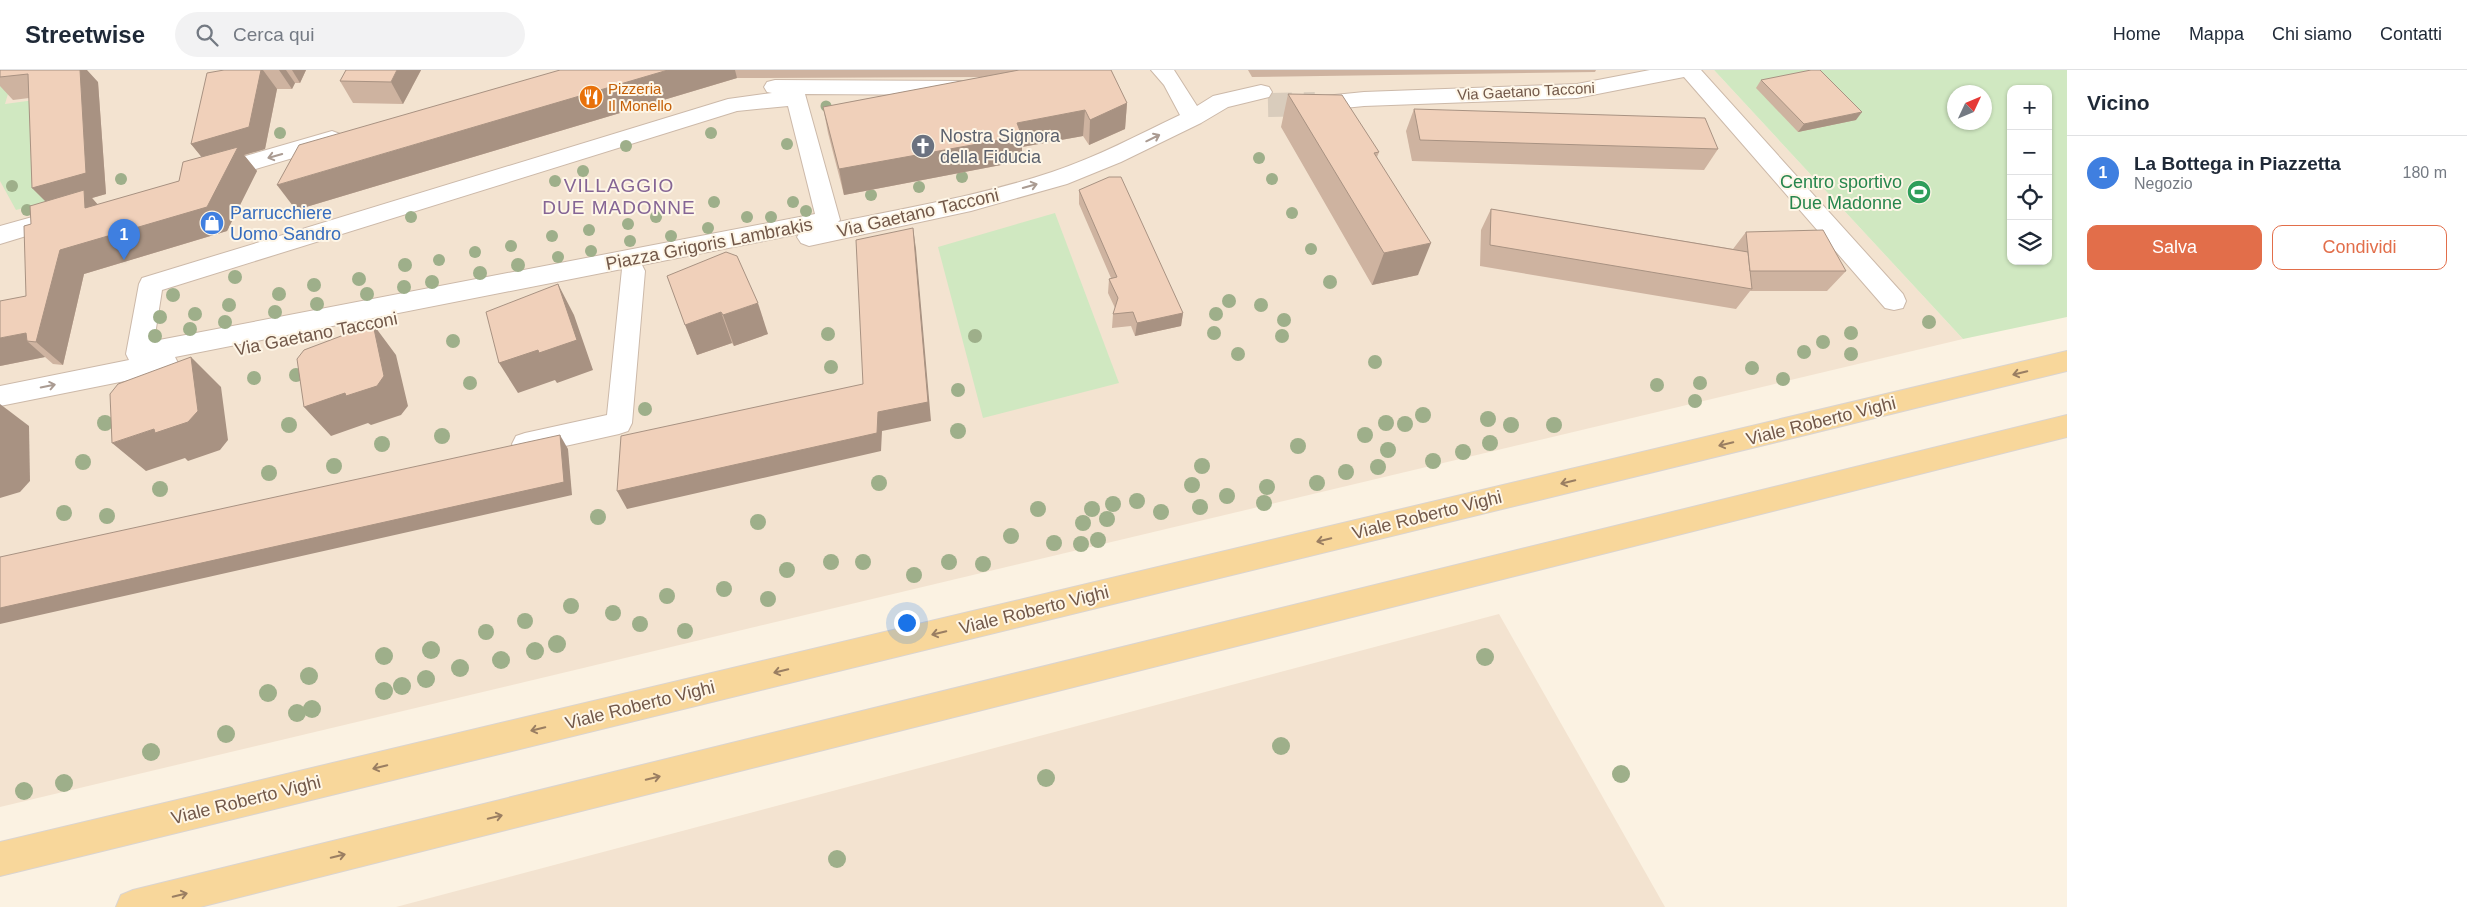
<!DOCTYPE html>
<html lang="it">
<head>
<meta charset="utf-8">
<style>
	:root { --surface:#fff; --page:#f2f2f3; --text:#1f2937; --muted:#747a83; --line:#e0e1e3; --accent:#e26e4a }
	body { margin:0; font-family:Helvetica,sans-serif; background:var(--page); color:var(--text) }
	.controls { position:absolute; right:15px; top:15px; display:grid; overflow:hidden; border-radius:10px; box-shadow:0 1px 4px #0004 }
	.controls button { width:45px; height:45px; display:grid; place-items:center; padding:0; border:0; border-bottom:1px solid var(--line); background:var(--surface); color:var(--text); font:25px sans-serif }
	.compass { position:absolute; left:1947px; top:15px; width:45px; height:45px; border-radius:50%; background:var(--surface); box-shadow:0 1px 4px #0004; rotate:46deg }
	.you { position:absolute; left:906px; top:552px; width:18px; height:18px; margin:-12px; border:4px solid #fff; border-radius:50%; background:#1a73e8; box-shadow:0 0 0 8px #1a73e833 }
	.badge { display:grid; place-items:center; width:32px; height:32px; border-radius:50%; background:var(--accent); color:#fff; font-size:16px; font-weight:700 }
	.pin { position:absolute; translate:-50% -41px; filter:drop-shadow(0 1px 2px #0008) }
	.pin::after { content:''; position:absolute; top:26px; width:18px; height:15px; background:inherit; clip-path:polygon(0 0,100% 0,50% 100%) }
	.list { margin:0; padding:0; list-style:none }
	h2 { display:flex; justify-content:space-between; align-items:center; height:65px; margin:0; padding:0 20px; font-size:21px }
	h2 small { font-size:16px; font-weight:400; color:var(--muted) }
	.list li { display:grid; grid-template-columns:32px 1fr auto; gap:15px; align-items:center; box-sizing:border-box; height:75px; padding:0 20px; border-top:1px solid var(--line) }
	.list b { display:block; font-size:19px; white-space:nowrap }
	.list p { margin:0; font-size:16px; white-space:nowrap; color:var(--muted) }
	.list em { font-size:16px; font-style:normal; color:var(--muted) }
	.actions { display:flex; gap:10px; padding:15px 20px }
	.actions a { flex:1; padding:11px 0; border:1px solid var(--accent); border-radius:10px; text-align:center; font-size:18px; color:var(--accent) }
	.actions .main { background:var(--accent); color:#fff }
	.icon { flex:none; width:28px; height:28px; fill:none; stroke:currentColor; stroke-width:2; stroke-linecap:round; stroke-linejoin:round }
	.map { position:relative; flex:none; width:2067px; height:837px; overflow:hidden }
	header { display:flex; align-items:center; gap:30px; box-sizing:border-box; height:70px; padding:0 25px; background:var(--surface); border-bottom:1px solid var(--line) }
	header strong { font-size:24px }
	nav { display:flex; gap:28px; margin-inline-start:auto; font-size:18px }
	.search { width:350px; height:45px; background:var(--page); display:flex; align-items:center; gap:12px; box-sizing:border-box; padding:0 18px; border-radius:28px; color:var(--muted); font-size:19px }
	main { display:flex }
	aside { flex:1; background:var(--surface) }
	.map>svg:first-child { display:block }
	.residential { fill:#f3e3d0 }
	.green { fill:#d0e8c1; fill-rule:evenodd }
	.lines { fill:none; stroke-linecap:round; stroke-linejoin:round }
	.minor-tunnel { stroke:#d9ccbc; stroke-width:24; stroke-dasharray:24 12; stroke-linecap:butt }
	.minor-casing { stroke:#ccb9a9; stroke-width:2 }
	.major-casing { stroke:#dad4d0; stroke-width:2 }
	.minor { fill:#fff; fill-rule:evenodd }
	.major { fill:#f8d79b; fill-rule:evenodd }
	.tree { fill:#9eaf8a }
	.wall { fill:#ceb3a0 }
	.shaded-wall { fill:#a89282 }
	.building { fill:#f0d0ba; stroke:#a89282 }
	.oneway { stroke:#aa9b92 }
	.oneway2 { stroke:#9a7e62 }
	.labels { text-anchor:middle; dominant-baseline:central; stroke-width:4; stroke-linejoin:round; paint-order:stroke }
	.far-food-label { font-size:15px; fill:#c56008; stroke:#fef6e7; text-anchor:start }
	.far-street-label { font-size:15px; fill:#725849; stroke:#fef6e7 }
	.worship-label { font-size:18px; fill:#5b616d; stroke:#fef6e7; text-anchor:start }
	.leisure-label { font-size:18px; fill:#27864d; stroke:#fef6e7; text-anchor:end }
	.shop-label { font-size:18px; fill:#366cbe; stroke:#fef6e7; text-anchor:start }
	.street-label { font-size:18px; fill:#725849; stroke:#fef6e7 }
	.neighbourhood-label { font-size:19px; letter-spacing:1px; fill:#856595; stroke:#fef6e7 }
</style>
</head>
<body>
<header>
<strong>Streetwise</strong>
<div class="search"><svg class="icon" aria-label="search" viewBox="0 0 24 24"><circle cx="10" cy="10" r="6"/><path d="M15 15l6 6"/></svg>Cerca qui</div>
<nav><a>Home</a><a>Mappa</a><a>Chi siamo</a><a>Contatti</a></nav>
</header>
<main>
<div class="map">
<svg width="2067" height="837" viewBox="0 0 2067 837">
	<rect width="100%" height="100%" fill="#fbf2e2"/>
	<g class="residential">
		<path d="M0,0H1714L1963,269L0,737Z"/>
		<path d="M1499,544L1665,837H396Z"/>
	</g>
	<g class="green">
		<path d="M0,0H15L5,34L42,29L48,132L16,140L0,111Z"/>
		<path d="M1714,0H2067V247L1963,269ZM2011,19H2048V191H2011ZM1954,22H1984V52H1954Z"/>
		<path d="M1055,143L1119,313L983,348L938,177Z"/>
	</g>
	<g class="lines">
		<path class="minor-tunnel" d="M1268,35L1315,34"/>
		<g class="minor-casing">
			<g id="minor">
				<path d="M1151,0H1174L1197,36L1213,26L1261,15L1269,17L1272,22L1269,27L1228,37L1201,53L1121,92L1067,114L971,141L809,176L801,173L797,167L799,164L642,195L645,201L632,353L628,361L619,364L525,385L516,382L512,374L516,366L525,363L607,345L622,199L175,287L178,293L174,300L165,303L0,336V316L129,290L126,284L139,214L142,208L728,29L772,23L767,22L764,17L767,12L775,10L964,11L972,13L975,18L972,23L964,25L805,24L840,150L838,152C910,137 983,125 1052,102C1097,87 1138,65 1180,45L1164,15ZM788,36L815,144L154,271L162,220L737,41Z"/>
				<path d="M1650,0H1701L1903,224L1906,231L1903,238L1894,240L1885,238L1684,7L1577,28L1364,36L1315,41L1307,39L1304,34L1307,29L1315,27L1364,22L1577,14Z"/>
				<path d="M332,61L340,64L343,69L340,74L215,111L207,109L204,103L207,97Z"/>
				<path d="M61,139L69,141L73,147L69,153L0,174V156Z"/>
			</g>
		</g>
		<g class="major-casing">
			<g id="major">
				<path d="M2067,281V301L0,806V772Z"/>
				<path d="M2067,345V367L200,837H116L121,825L133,820Z"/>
			</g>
		</g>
		<use href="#minor" class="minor"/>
		<use href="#major" class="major"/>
	</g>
	<g class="tree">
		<circle cx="826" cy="36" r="5.5"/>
		<circle cx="280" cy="63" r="6"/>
		<circle cx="711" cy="63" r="6"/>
		<circle cx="787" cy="74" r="6"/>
		<circle cx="626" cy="76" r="6"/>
		<circle cx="1259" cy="88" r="6"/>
		<circle cx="583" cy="101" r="6"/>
		<circle cx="962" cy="107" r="6"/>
		<circle cx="121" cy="109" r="6"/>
		<circle cx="1272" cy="109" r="6"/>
		<circle cx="555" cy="111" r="6"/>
		<circle cx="12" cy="116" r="6"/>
		<circle cx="919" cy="117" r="6"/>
		<circle cx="871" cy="125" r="6"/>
		<circle cx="714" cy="132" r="6"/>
		<circle cx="793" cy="132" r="6"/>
		<circle cx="27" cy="140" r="6"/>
		<circle cx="806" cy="141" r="6"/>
		<circle cx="1292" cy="143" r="6"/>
		<circle cx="411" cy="147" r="6"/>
		<circle cx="656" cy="147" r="6"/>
		<circle cx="747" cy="147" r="6"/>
		<circle cx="771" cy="147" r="6"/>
		<circle cx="628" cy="154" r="6"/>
		<circle cx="708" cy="158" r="6"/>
		<circle cx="589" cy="160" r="6"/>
		<circle cx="552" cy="166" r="6"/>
		<circle cx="671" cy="166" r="6"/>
		<circle cx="630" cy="171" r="6"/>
		<circle cx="511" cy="176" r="6"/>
		<circle cx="1311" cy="179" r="6"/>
		<circle cx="591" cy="181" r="6"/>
		<circle cx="475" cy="182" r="6"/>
		<circle cx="558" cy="187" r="6"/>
		<circle cx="439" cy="190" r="6"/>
		<circle cx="405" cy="195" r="7"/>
		<circle cx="518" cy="195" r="7"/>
		<circle cx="480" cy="203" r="7"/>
		<circle cx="235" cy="207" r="7"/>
		<circle cx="359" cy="209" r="7"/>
		<circle cx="432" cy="212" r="7"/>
		<circle cx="1330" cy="212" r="7"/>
		<circle cx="314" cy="215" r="7"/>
		<circle cx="404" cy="217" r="7"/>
		<circle cx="279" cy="224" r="7"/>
		<circle cx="367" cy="224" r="7"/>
		<circle cx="173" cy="225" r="7"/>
		<circle cx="1229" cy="231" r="7"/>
		<circle cx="317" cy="234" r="7"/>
		<circle cx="229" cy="235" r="7"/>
		<circle cx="1261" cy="235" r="7"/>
		<circle cx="275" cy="242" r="7"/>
		<circle cx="195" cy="244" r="7"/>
		<circle cx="1216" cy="244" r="7"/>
		<circle cx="160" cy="247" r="7"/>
		<circle cx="1284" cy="250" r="7"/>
		<circle cx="225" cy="252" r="7"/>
		<circle cx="1929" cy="252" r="7"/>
		<circle cx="190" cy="259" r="7"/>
		<circle cx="1214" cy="263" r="7"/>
		<circle cx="1851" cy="263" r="7"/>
		<circle cx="828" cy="264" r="7"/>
		<circle cx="155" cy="266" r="7"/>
		<circle cx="975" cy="266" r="7"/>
		<circle cx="1282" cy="266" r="7"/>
		<circle cx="453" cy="271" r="7"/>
		<circle cx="1823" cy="272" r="7"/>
		<circle cx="1804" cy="282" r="7"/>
		<circle cx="1238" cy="284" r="7"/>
		<circle cx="1851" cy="284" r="7"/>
		<circle cx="1375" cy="292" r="7"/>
		<circle cx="831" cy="297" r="7"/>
		<circle cx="1752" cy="298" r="7"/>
		<circle cx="296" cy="305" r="7"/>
		<circle cx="254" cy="308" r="7"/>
		<circle cx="1783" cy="309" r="7"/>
		<circle cx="470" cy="313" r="7"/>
		<circle cx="1700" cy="313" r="7"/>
		<circle cx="1657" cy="315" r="7"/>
		<circle cx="958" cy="320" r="7"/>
		<circle cx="1695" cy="331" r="7"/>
		<circle cx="645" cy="339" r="7"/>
		<circle cx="1423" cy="345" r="8"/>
		<circle cx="1488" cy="349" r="8"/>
		<circle cx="105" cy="353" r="8"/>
		<circle cx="1386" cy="353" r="8"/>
		<circle cx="1405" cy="354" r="8"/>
		<circle cx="289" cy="355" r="8"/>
		<circle cx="1511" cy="355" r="8"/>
		<circle cx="1554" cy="355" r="8"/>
		<circle cx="958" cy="361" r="8"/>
		<circle cx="1365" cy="365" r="8"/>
		<circle cx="442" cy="366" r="8"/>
		<circle cx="1490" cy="373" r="8"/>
		<circle cx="382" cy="374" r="8"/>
		<circle cx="1298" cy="376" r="8"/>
		<circle cx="1388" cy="380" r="8"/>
		<circle cx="1463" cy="382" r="8"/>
		<circle cx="1433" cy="391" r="8"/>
		<circle cx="83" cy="392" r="8"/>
		<circle cx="334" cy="396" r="8"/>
		<circle cx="1202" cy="396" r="8"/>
		<circle cx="1378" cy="397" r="8"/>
		<circle cx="1346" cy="402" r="8"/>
		<circle cx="269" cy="403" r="8"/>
		<circle cx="879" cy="413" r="8"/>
		<circle cx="1317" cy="413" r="8"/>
		<circle cx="1192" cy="415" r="8"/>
		<circle cx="1267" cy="417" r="8"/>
		<circle cx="160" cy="419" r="8"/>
		<circle cx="1227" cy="426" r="8"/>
		<circle cx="1137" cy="431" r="8"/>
		<circle cx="1264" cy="433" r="8"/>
		<circle cx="1113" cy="434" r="8"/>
		<circle cx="1200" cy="437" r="8"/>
		<circle cx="1038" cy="439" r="8"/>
		<circle cx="1092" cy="439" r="8"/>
		<circle cx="1161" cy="442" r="8"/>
		<circle cx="64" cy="443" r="8"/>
		<circle cx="107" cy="446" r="8"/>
		<circle cx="598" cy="447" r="8"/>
		<circle cx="1107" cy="449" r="8"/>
		<circle cx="758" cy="452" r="8"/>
		<circle cx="1083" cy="453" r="8"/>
		<circle cx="1011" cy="466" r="8"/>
		<circle cx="1098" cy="470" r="8"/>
		<circle cx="1054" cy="473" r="8"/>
		<circle cx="1081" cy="474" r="8"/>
		<circle cx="831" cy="492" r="8"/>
		<circle cx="863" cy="492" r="8"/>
		<circle cx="949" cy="492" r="8"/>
		<circle cx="983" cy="494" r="8"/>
		<circle cx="787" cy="500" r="8"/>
		<circle cx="914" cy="505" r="8"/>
		<circle cx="724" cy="519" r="8"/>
		<circle cx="667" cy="526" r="8"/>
		<circle cx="768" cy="529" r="8"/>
		<circle cx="571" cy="536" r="8"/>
		<circle cx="613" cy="543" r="8"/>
		<circle cx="525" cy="551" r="8"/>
		<circle cx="640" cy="554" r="8"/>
		<circle cx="685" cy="561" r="8"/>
		<circle cx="486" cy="562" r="8"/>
		<circle cx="557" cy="574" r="9"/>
		<circle cx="431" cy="580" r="9"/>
		<circle cx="535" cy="581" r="9"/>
		<circle cx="384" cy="586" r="9"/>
		<circle cx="1485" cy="587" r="9"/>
		<circle cx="501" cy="590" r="9"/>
		<circle cx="460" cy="598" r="9"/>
		<circle cx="309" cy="606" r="9"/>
		<circle cx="426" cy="609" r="9"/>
		<circle cx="402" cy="616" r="9"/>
		<circle cx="384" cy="621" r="9"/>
		<circle cx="268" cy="623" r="9"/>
		<circle cx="312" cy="639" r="9"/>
		<circle cx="297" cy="643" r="9"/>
		<circle cx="226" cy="664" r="9"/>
		<circle cx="1281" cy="676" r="9"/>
		<circle cx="151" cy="682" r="9"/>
		<circle cx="1621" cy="704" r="9"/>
		<circle cx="1046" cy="708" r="9"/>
		<circle cx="64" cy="713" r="9"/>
		<circle cx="24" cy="721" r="9"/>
		<circle cx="837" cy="789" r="9"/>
	</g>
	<g class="wall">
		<path d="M0,0L98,12L106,124L92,128L98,135L179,111L202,87L191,74L224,0H306L300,13H295L292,19H277L265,79L244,85L257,101L227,161L84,204L63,295L53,294L45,287L0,296L26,226L31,154L46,131L32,118L29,28L13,30L0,16Z"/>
		<path d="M346,0H421L403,34L353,33L340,11Z"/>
		<path d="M560,0H1111L1127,33L1125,59L1089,75L1083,66L1022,77V91L844,125L828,63L823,37L983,7L737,8L296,140Z"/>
		<path d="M1248,0H1596L1595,2L1252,7Z"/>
		<path d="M1761,10L1856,50L1798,62L1756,18Z"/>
		<path d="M1288,24L1379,82L1377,87L1418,205L1372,215L1281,57Z"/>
		<path d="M1414,39L1718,79L1704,100L1412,91L1406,61Z"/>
		<path d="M1079,120L1183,243L1181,256L1135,266L1131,256L1112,258L1113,244L1115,238L1108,223L1109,209L1111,208L1079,134Z"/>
		<path d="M1491,139L1733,179L1746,162L1846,201L1827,221H1750L1736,239L1480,196L1481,160Z"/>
		<path d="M667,206L768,264L734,276L732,273L697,285Z"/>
	</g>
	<g class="shaded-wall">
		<path d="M80,0H87L98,12L106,124L92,128L107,145L53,139L32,118Z"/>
		<path d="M261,0H263L277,19L265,79L244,85L257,101L227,161L84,204L63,295L36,272L27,271L45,287L0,296V268L26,263L60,180L208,95L191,74Z"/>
		<path d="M279,0H286L295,13L292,19Z"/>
		<path d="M292,0H306L300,13Z"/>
		<path d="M397,0H421L403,34L391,12Z"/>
		<path d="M668,0H735L737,8L296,140L277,115Z"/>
		<path d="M1127,33L1125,59L1089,75L1090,50Z"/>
		<path d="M1085,40L1083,66L1022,77V91L844,125L839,99L1017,53Z"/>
		<path d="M1862,42L1856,50L1798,62L1804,54Z"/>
		<path d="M913,158L916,179L931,351L882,361L881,381L627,439L617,421L878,342Z"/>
		<path d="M1431,173L1418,205L1372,215L1384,183Z"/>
		<path d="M558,214L574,245L593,300L557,313L555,310L518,323L499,293Z"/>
		<path d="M758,233L768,264L734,276L723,245Z"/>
		<path d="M721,242L732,273L697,285L685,255Z"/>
		<path d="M1183,243L1181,256L1135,266L1137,253Z"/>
		<path d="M373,254L396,285L408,336L401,345L371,355L368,353L331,366L304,337Z"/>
		<path d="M191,287L221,317L228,370L220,380L188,391L185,388L146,401L112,373L154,359Z"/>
		<path d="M0,334L29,356L30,411L20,422L0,428Z"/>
		<path d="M560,365L568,379L572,425L0,554V538Z"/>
	</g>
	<g class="building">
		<path d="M0,0H80L86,103L32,118L28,4L0,7Z"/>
		<path d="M224,0H261L249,57L191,74L207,3Z"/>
		<path d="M346,0H397L391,12L340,11Z"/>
		<path d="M560,0H668L277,115L299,75Z"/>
		<path d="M1019,0H1111L1127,33L1090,50L1085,40L1017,53L1022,66L839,99L823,37Z"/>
		<path d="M1811,0H1820L1862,42L1804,54L1761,10Z"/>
		<path d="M1288,24L1342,25L1379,82L1374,83L1431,173L1384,183Z"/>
		<path d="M1414,39L1705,48L1718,79L1420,70Z"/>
		<path d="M238,77L207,137L60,180L36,272L27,271L26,263L0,268V231L26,226L24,156L31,154L30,136L84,120L85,138L179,111L183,92Z"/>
		<path d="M1109,107H1121L1183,243L1137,253L1133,242L1113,244L1118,228L1109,209L1117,207L1079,120Z"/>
		<path d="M1491,139L1748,182L1752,219L1490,175Z"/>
		<path d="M913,158L928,332L878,342L877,363L617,421L621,366L863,314L856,170Z"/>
		<path d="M1823,160L1846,201H1750L1746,162Z"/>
		<path d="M726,182L737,186L758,233L723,245L721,242L685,255L667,206Z"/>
		<path d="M558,214L577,270L539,283L538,280L499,293L486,242Z"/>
		<path d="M373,254L384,306L377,316L346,326L345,323L304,337L297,289L304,280Z"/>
		<path d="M191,287L198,341L188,352L155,363L154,359L112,373L110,324L118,314Z"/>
		<path d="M560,365L564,412L0,538V487Z"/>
	</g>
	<defs><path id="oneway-shaft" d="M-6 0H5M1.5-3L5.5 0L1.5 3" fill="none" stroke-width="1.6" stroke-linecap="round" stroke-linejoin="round" transform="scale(1.25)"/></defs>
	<g class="oneway">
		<use href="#oneway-shaft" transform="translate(1153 68) rotate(-26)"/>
		<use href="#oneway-shaft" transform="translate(275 86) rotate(164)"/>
		<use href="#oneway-shaft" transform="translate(1030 116) rotate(-16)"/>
		<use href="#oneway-shaft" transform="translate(48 316) rotate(-11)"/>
	</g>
	<g class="oneway2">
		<use href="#oneway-shaft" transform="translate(2020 303) rotate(166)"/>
		<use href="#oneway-shaft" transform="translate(1726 374) rotate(166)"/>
		<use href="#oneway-shaft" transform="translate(1568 412) rotate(166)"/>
		<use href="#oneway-shaft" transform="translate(1324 470) rotate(166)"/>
		<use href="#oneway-shaft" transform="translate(939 563) rotate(166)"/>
		<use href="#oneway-shaft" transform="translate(781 601) rotate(166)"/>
		<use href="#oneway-shaft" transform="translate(538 659) rotate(166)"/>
		<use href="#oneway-shaft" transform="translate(380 697) rotate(166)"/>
		<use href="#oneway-shaft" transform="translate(653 708) rotate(-14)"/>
		<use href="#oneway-shaft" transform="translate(495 747) rotate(-14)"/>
		<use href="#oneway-shaft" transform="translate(338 786) rotate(-14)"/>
		<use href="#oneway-shaft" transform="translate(180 825) rotate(-14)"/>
	</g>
	<defs>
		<g id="restaurant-disc" transform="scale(1.25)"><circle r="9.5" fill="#e8710a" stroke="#fef6e7"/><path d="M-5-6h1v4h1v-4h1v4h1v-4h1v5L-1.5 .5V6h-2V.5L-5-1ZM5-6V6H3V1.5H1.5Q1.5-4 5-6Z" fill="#fff"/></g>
		<g id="church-disc" transform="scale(1.25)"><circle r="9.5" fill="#6b7280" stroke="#fef6e7"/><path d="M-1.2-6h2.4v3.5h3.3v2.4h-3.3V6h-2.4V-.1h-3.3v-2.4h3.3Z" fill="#fff"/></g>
		<g id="stadium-disc" transform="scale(1.25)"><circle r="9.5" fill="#2e9e5b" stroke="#fef6e7"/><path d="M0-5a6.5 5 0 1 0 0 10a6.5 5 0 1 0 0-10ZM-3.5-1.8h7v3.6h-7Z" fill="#fff"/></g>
		<g id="shop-disc" transform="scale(1.25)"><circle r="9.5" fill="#3f7fe0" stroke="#fef6e7"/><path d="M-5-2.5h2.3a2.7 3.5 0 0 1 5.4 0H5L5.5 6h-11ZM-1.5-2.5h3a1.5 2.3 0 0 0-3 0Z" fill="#fff"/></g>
	</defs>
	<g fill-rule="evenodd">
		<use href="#restaurant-disc" x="591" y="27"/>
		<use href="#church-disc" x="923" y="76"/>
		<use href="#stadium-disc" x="1919" y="122"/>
		<use href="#shop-disc" x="212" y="153"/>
	</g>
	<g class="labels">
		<g class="far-food-label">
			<text x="608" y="18">Pizzeria<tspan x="608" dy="17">Il Monello</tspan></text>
		</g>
		<g class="far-street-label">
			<text transform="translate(1526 21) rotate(-3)">Via Gaetano Tacconi</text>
		</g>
		<g class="worship-label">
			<text x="940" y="66">Nostra Signora<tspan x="940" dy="21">della Fiducia</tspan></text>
		</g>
		<g class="leisure-label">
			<text x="1902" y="112">Centro sportivo<tspan x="1902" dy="21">Due Madonne</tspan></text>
		</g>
		<g class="shop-label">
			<text x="230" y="143">Parrucchiere<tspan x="230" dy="21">Uomo Sandro</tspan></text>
		</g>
		<g class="street-label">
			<text transform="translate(918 143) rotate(-13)">Via Gaetano Tacconi</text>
			<text transform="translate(709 174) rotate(-11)">Piazza Grigoris Lambrakis</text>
			<text transform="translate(316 264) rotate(-11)">Via Gaetano Tacconi</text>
			<text transform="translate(1821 351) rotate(-14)">Viale Roberto Vighi</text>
			<text transform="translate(1427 445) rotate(-14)">Viale Roberto Vighi</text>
			<text transform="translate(1034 540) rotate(-14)">Viale Roberto Vighi</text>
			<text transform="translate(640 635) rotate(-14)">Viale Roberto Vighi</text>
			<text transform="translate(246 730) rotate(-14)">Viale Roberto Vighi</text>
		</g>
		<g class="neighbourhood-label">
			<text x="619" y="115">VILLAGGIO<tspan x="619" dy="22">DUE MADONNE</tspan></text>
		</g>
	</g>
</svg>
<div class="controls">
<button>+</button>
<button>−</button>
<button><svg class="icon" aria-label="locate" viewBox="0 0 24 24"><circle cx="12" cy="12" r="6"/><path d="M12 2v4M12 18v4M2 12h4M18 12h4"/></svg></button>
<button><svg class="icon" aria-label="layers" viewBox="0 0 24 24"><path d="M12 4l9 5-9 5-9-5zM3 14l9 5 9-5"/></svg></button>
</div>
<svg class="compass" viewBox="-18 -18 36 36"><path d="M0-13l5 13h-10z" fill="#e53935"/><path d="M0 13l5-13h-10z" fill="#747a83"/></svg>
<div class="you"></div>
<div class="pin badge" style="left:124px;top:190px;background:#3f7fe0">1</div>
</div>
<aside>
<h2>Vicino<small></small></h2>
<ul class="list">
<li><span class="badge" style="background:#3f7fe0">1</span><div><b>La Bottega in Piazzetta</b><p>Negozio</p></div><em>180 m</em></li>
</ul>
<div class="actions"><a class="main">Salva</a><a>Condividi</a></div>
</aside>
</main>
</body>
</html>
